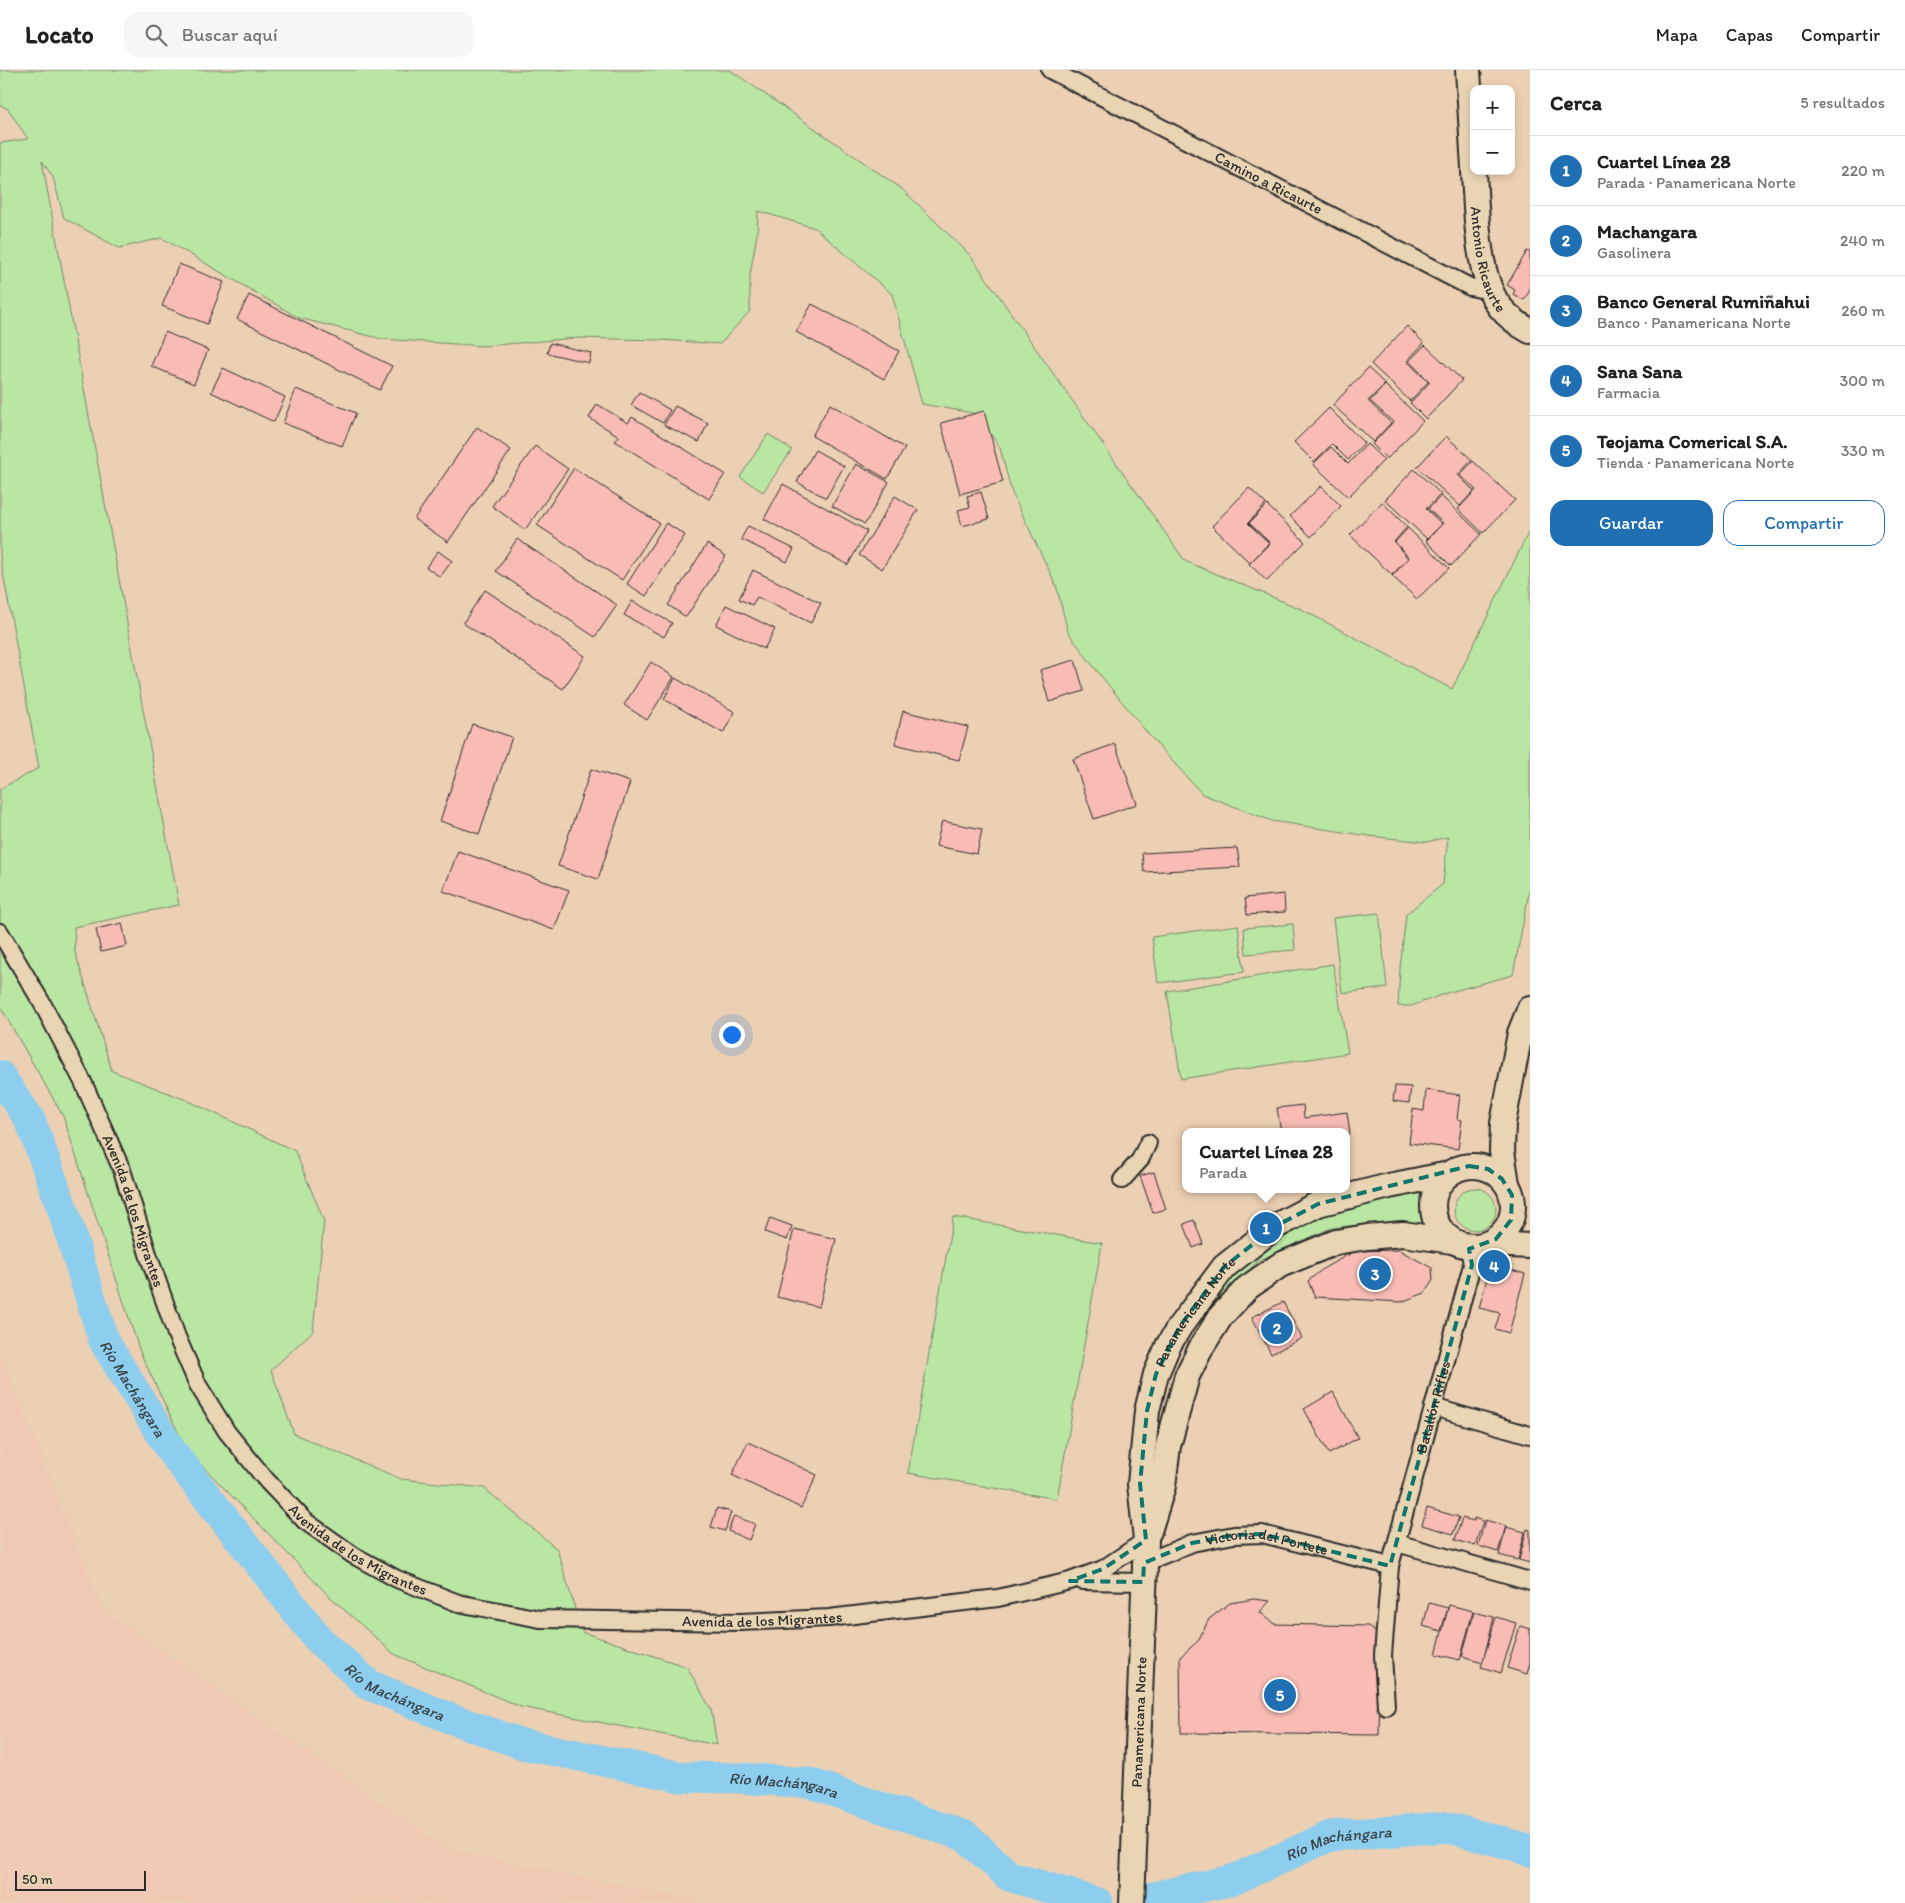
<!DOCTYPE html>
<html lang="es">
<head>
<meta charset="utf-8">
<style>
	:root { --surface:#fff; --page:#f6f6f6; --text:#202124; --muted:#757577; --line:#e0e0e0; --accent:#1f6fb2 }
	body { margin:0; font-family:Itim,sans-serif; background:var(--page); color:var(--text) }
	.controls { position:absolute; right:15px; top:15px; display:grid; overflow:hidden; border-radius:10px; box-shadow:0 2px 8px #0003 }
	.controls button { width:45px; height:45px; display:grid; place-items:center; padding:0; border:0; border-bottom:1px solid var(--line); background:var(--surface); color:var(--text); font:25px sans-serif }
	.scale { position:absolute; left:15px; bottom:12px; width:131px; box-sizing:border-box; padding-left:5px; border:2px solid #2b2b2b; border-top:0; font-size:14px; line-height:18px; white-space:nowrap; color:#2b2b2b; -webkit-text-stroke:4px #e9d5b3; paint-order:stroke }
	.you { position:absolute; left:731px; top:964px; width:18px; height:18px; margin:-12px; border:4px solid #fff; border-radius:50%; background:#1a73e8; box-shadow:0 0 0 8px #1a73e833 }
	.badge { display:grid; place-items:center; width:32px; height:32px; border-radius:50%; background:var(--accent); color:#fff; font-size:16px; font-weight:700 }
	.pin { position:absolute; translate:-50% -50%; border:2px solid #fff; box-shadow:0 1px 5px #0006 }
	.popup { position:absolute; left:1182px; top:1058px; width:168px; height:65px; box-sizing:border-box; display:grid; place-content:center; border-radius:10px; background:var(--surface); filter:drop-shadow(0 1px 4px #0005); font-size:16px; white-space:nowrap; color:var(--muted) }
	.popup b { font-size:19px; color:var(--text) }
	.popup::after { content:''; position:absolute; left:50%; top:100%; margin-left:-10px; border:10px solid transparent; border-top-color:var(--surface) }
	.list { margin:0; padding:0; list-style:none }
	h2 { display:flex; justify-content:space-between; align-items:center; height:65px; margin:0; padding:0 20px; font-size:21px }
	h2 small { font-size:16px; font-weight:400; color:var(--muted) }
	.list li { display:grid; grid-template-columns:32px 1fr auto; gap:15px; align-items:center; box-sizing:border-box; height:70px; padding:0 20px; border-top:1px solid var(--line) }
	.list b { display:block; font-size:19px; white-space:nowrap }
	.list p { margin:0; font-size:16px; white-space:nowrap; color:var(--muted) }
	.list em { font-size:16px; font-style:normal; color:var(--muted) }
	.actions { display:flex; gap:10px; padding:15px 20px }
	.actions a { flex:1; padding:11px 0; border:1px solid var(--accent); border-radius:15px; text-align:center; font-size:18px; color:var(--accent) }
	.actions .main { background:var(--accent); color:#fff }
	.icon { flex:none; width:28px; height:28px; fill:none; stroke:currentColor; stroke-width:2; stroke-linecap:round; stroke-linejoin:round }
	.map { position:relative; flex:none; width:1530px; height:1833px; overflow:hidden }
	header { display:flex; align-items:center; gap:30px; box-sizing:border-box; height:70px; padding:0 25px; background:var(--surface); border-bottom:1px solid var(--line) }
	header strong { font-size:24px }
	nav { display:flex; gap:28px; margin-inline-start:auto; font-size:18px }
	.search { width:350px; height:45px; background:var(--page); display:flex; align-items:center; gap:12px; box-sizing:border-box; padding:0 18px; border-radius:15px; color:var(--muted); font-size:19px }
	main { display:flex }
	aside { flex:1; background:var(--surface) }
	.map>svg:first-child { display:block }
	.built { fill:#f0cab4 }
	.green { fill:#bae6a3; stroke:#728867 }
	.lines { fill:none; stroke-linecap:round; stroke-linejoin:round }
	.river { stroke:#8dcdee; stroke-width:31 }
	.building { fill:#f8bcb5; stroke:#2b2b2b }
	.street-casing { stroke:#2b2b2b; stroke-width:20 }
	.secondary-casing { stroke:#2b2b2b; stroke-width:28 }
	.street { stroke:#e9d5b3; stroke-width:16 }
	.secondary { stroke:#e9d5b3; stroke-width:24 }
	.marked { fill:none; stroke:#0f766e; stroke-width:4; stroke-dasharray:10 6; stroke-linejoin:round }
	.labels { text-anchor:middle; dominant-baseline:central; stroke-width:4; stroke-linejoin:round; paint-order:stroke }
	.street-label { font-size:15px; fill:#2b2b2b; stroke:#e9d5b3 }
	.water-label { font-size:16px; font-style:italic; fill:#3a4348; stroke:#e9d5b3 }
</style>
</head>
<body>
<header>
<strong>Locato</strong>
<div class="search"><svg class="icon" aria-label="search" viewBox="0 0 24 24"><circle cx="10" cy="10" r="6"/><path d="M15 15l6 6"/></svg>Buscar aquí</div>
<nav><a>Mapa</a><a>Capas</a><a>Compartir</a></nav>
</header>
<main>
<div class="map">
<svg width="1530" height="1833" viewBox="0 0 1530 1833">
	<rect width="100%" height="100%" fill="#ecd0b3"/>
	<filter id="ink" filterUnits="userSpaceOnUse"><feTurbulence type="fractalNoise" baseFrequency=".02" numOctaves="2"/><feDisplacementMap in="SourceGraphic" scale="10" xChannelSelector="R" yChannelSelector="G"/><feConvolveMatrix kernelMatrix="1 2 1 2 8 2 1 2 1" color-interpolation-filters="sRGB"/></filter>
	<g filter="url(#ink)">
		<path class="built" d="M0,1285L103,1540L449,1780L698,1831L697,1833H0Z"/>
		<g class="green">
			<path d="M0,0H730L902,119L970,185L1185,491L1299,538L1452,619L1530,459V817L1513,905L1450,922L1411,936H1398L1400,898L1406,844L1443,814L1448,767L1426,772L1369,766L1272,751L1202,724L1149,665L1093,596L1068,562L1056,515L1012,423L1000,378L978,344L922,334L892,224L815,158L758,141L757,164L750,205V241L720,274L661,270L576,268L484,276L382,269L299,248L162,168L119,178L64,148L53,107L42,91L179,835L74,857L75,882L112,1001L189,1031L295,1081L324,1151L313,1261L271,1300L294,1364L401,1409L484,1418L557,1479L582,1562L687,1597L711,1639L717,1675L521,1637L394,1584L329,1526L186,1379L140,1282L63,1046L0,936V719L39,698L0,487V73L28,69L8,39L0,35Z"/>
			<path d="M768,364L792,380L763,422L740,407Z"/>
			<path d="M1379,843L1387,918L1342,923L1333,848Z"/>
			<path d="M1293,854L1295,880L1246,884L1244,858Z"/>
			<path d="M1238,855L1244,902L1158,913L1152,867Z"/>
			<path d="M1333,894L1348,983L1181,1009L1167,921Z"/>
			<circle cx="1475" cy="1139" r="21"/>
			<path d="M1427,1121V1154H1368L1331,1158L1258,1191L1229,1220L1217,1229L1216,1219L1269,1173L1307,1152L1341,1138L1389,1127Z"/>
			<path d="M953,1147L1102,1173L1057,1429L908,1403Z"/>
		</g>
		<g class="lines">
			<g class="river">
				<path id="s1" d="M0,1006L30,1050L63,1140L104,1271L172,1382L320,1571L369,1615L452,1649L522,1674L681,1707L739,1708L809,1713L965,1766L1009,1806L1098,1833"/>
				<path id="s2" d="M1149,1828L1233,1810L1330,1766L1446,1757L1517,1776L1530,1782"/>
			</g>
		</g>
		<g class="building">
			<path d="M1527,181L1530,182V220L1524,230L1513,224L1515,220L1507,215Z"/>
			<path d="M179,194L224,212L207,254L162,236Z"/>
			<path d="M249,225L392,296L380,320L237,249Z"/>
			<path d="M812,234L899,281L884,309L796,262Z"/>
			<path d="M1407,256L1424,273L1407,291L1428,312L1410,331L1371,294Z"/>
			<path d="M165,262L208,280L194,314L151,296Z"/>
			<path d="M550,273L591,283L589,293L547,283Z"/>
			<path d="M1425,275L1462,310L1426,349L1410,333L1430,312L1409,291Z"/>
			<path d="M223,298L285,327L274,352L211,322Z"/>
			<path d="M1368,298L1385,314L1368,331L1391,353L1373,372L1333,335Z"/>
			<path d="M1385,315L1423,351L1387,389L1372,374L1393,352L1370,331Z"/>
			<path d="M296,319L356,343L342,376L283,353Z"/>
			<path d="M639,322L670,340L663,353L631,335Z"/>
			<path d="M597,334L628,353L632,347L725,404L709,429L615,371L619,366L589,348Z"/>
			<path d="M830,334L905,378L887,409L812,366Z"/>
			<path d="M675,336L708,353L699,372L664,355Z"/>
			<path d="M1329,338L1364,373L1348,390L1332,374L1314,392L1294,372Z"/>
			<path d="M984,341L1003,412L960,424L941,353Z"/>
			<path d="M477,357L511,380L448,472L414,449Z"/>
			<path d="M1446,366L1472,390L1458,405L1474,421L1460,436L1417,397Z"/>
			<path d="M1367,374L1384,390L1348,427L1313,394L1331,377L1348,394Z"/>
			<path d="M535,376L568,399L525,460L492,436Z"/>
			<path d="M815,380L844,396L826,428L797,412Z"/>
			<path d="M1473,391L1515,430L1483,463L1458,439L1476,420L1460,405Z"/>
			<path d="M856,394L889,412L865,454L832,436Z"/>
			<path d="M574,398L659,453L622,510L537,455Z"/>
			<path d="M1414,399L1441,424L1426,439L1442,454L1427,469L1385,430Z"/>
			<path d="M783,414L867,461L848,495L764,449Z"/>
			<path d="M1321,416L1341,436L1311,467L1290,446Z"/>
			<path d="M1249,418L1266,434L1248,453L1269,473L1250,493L1212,456Z"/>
			<path d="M981,422L989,449L962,456L958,440L970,437L967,426Z"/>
			<path d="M895,426L918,440L882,499L859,485Z"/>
			<path d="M1441,426L1481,464L1451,496L1426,471L1443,453L1428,439Z"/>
			<path d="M1382,432L1407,457L1394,472L1408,488L1392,505L1350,465Z"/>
			<path d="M1267,435L1305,472L1267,511L1249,494L1270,473L1249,453Z"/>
			<path d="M666,453L685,465L646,526L627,514Z"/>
			<path d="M748,456L794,479L787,492L741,469Z"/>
			<path d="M1408,458L1449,498L1417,529L1392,506L1409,488L1395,472Z"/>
			<path d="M517,469L617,535L595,567L496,501Z"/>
			<path d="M707,474L726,486L686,547L668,535Z"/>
			<path d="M438,481L452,491L440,507L426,497Z"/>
			<path d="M753,500L821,533L811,553L757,527L752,535L739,529Z"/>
			<path d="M485,520L585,586L563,619L463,553Z"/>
			<path d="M632,531L672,553L664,567L624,545Z"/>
			<path d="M726,535L775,559L764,579L716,555Z"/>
			<path d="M1075,590L1084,621L1049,632L1040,600Z"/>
			<path d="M651,592L674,607L647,650L624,635Z"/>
			<path d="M675,608L735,642L723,663L664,629Z"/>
			<path d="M903,641L968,657L959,690L895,674Z"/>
			<path d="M472,654L512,667L479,764L440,751Z"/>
			<path d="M1115,674L1137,734L1094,749L1073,689Z"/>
			<path d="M591,699L630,712L598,809L558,796Z"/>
			<path d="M942,751L982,759L977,784L936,776Z"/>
			<path d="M1237,778L1240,797L1144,802L1142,783Z"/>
			<path d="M458,781L569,820L554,860L443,821Z"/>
			<path d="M1284,824L1285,842L1247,845L1245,828Z"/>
			<path d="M122,853L127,876L101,882L96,859Z"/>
			<path d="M1395,1016L1411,1017L1409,1033L1393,1031Z"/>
			<path d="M1426,1020L1460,1025L1457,1049L1462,1050L1458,1079L1409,1073L1413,1039L1424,1041Z"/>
			<path d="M1303,1035L1304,1048L1347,1042L1350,1064H1346V1062H1281L1277,1038Z"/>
			<path d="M1154,1102L1166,1139L1153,1143L1140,1106Z"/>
			<path d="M770,1148L792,1156L787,1170L765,1162Z"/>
			<path d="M1194,1150L1203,1174L1193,1178L1184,1154Z"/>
			<path d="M794,1159L836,1169L819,1237L777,1227Z"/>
			<path d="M1399,1180L1432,1198L1433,1210L1425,1223L1401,1232L1315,1227L1308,1211L1324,1198L1355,1181Z"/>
			<path d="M1491,1194L1525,1204L1509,1263L1495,1259L1500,1243L1479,1238Z"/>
			<path d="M1283,1232L1302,1268L1271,1284L1252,1247Z"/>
			<path d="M1333,1322L1358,1368L1329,1384L1304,1339Z"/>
			<path d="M748,1372L817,1405L801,1438L732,1405Z"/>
			<path d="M717,1438L731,1442L725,1461L711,1457Z"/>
			<path d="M1427,1438L1459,1447L1453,1464L1422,1455Z"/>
			<path d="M734,1446L755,1454L749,1470L728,1461Z"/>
			<path d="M1462,1448L1474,1451V1448L1483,1451L1475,1476L1455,1470Z"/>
			<path d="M1485,1450L1506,1456L1498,1482L1478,1476Z"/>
			<path d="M1506,1457L1525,1462L1518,1490L1499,1485Z"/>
			<path d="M1527,1459L1530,1460V1493L1519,1490Z"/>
			<path d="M1254,1529L1270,1531L1260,1542L1274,1554L1368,1556L1375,1562H1381L1379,1665L1181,1663L1180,1587L1198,1571L1209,1549L1230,1533Z"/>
			<path d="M1429,1533L1448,1538L1441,1561L1423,1556Z"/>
			<path d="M1449,1535L1473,1541L1460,1590L1436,1584Z"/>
			<path d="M1474,1542L1494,1547L1483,1592L1462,1586Z"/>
			<path d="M1496,1547L1516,1553L1501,1603L1481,1597Z"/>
			<path d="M1520,1556L1530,1559V1593L1527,1604L1507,1598Z"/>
		</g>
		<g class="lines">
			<g class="street-casing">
				<g id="street">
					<path id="s3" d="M1050,0L1470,217L1480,219L1489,218"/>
					<path id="s4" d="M0,862L42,933L83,1012L122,1100L149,1187L177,1267L198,1315L227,1362L267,1411L305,1451L353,1485L397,1509L458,1533L540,1549L740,1552L829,1548L998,1528L1070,1511L1103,1499L1146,1470"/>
					<path d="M1122,1110L1140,1090L1148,1073"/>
					<path d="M1433,1337L1530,1365"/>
					<path d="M1397,1473L1530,1511"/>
					<path id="s5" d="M1144,1493L1192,1473L1234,1465L1262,1464L1390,1496"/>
					<path d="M1082,1511L1143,1512"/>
					<path id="s6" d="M1386,1636L1383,1585L1390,1496L1472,1195L1469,1177"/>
				</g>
			</g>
			<g class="secondary-casing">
				<g id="secondary">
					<path d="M1468,0L1474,98"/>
					<path id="s7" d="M1474,101C1476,138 1477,208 1500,237C1508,247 1519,255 1530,261"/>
					<circle cx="1473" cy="1136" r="40"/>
					<path d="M1507,1114L1502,1081L1503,1053L1520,963L1530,938"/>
					<path d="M1488,1174L1530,1176"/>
					<path d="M1149,1461L1163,1416L1168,1376L1187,1306L1202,1276L1221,1246L1247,1218L1280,1195L1336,1172L1367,1167L1403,1164L1452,1171"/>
					<path id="s8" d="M1132,1833L1146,1470L1140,1414L1147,1341L1156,1304L1168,1276L1180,1256L1224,1197L1276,1156L1318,1134L1389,1116L1449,1104"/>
				</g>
			</g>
			<use href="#street" class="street"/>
			<use href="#secondary" class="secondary"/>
		</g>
	</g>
	<path class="marked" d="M1469,1096L1488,1099L1502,1109L1512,1125L1511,1150L1496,1169L1469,1179L1472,1195L1390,1496L1262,1464L1234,1465L1192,1473L1144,1493L1143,1512L1070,1511L1103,1499L1146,1470L1140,1414L1147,1341L1156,1304L1180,1256L1224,1197L1276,1156L1318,1134Z"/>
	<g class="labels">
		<g class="street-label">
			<text stroke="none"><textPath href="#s3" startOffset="246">Camino a Ricaurte</textPath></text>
			<text stroke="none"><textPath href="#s7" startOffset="90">Antonio Ricaurte</textPath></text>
			<text stroke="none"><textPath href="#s4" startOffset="310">Avenida de los Migrantes</textPath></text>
			<text stroke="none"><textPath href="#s8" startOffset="605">Panamericana Norte</textPath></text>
			<text stroke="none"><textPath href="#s6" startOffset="305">Batallón Rifles</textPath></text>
			<text stroke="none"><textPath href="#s4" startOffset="730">Avenida de los Migrantes</textPath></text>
			<text stroke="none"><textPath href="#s5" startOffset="128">Victoria del Portete</textPath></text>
			<text stroke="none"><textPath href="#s4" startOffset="1150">Avenida de los Migrantes</textPath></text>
			<text stroke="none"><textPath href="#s8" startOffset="181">Panamericana Norte</textPath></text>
		</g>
		<g class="water-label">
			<text stroke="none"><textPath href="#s1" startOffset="342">Río Machángara</textPath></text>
			<text stroke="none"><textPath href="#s1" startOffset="748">Río Machángara</textPath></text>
			<text stroke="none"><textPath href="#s1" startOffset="1152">Río Machángara</textPath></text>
			<text stroke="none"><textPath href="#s2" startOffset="199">Río Machángara</textPath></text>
		</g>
	</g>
</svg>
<div class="controls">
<button>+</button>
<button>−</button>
</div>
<div class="scale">50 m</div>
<div class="you"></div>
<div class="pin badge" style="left:1266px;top:1158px">1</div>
<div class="popup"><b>Cuartel Línea 28</b>Parada</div>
<div class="pin badge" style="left:1277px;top:1258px">2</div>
<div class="pin badge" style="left:1375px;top:1204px">3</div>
<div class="pin badge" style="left:1494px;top:1196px">4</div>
<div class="pin badge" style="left:1280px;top:1625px">5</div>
</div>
<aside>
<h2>Cerca<small>5 resultados</small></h2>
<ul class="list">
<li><span class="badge">1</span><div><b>Cuartel Línea 28</b><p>Parada · Panamericana Norte</p></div><em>220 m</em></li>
<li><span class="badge">2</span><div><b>Machangara</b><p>Gasolinera</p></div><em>240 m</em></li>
<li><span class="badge">3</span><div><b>Banco General Rumiñahui</b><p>Banco · Panamericana Norte</p></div><em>260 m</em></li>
<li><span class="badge">4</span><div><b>Sana Sana</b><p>Farmacia</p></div><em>300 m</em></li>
<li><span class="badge">5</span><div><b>Teojama Comerical S.A.</b><p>Tienda · Panamericana Norte</p></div><em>330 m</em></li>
</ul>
<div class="actions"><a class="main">Guardar</a><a>Compartir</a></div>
</aside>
</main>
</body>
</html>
